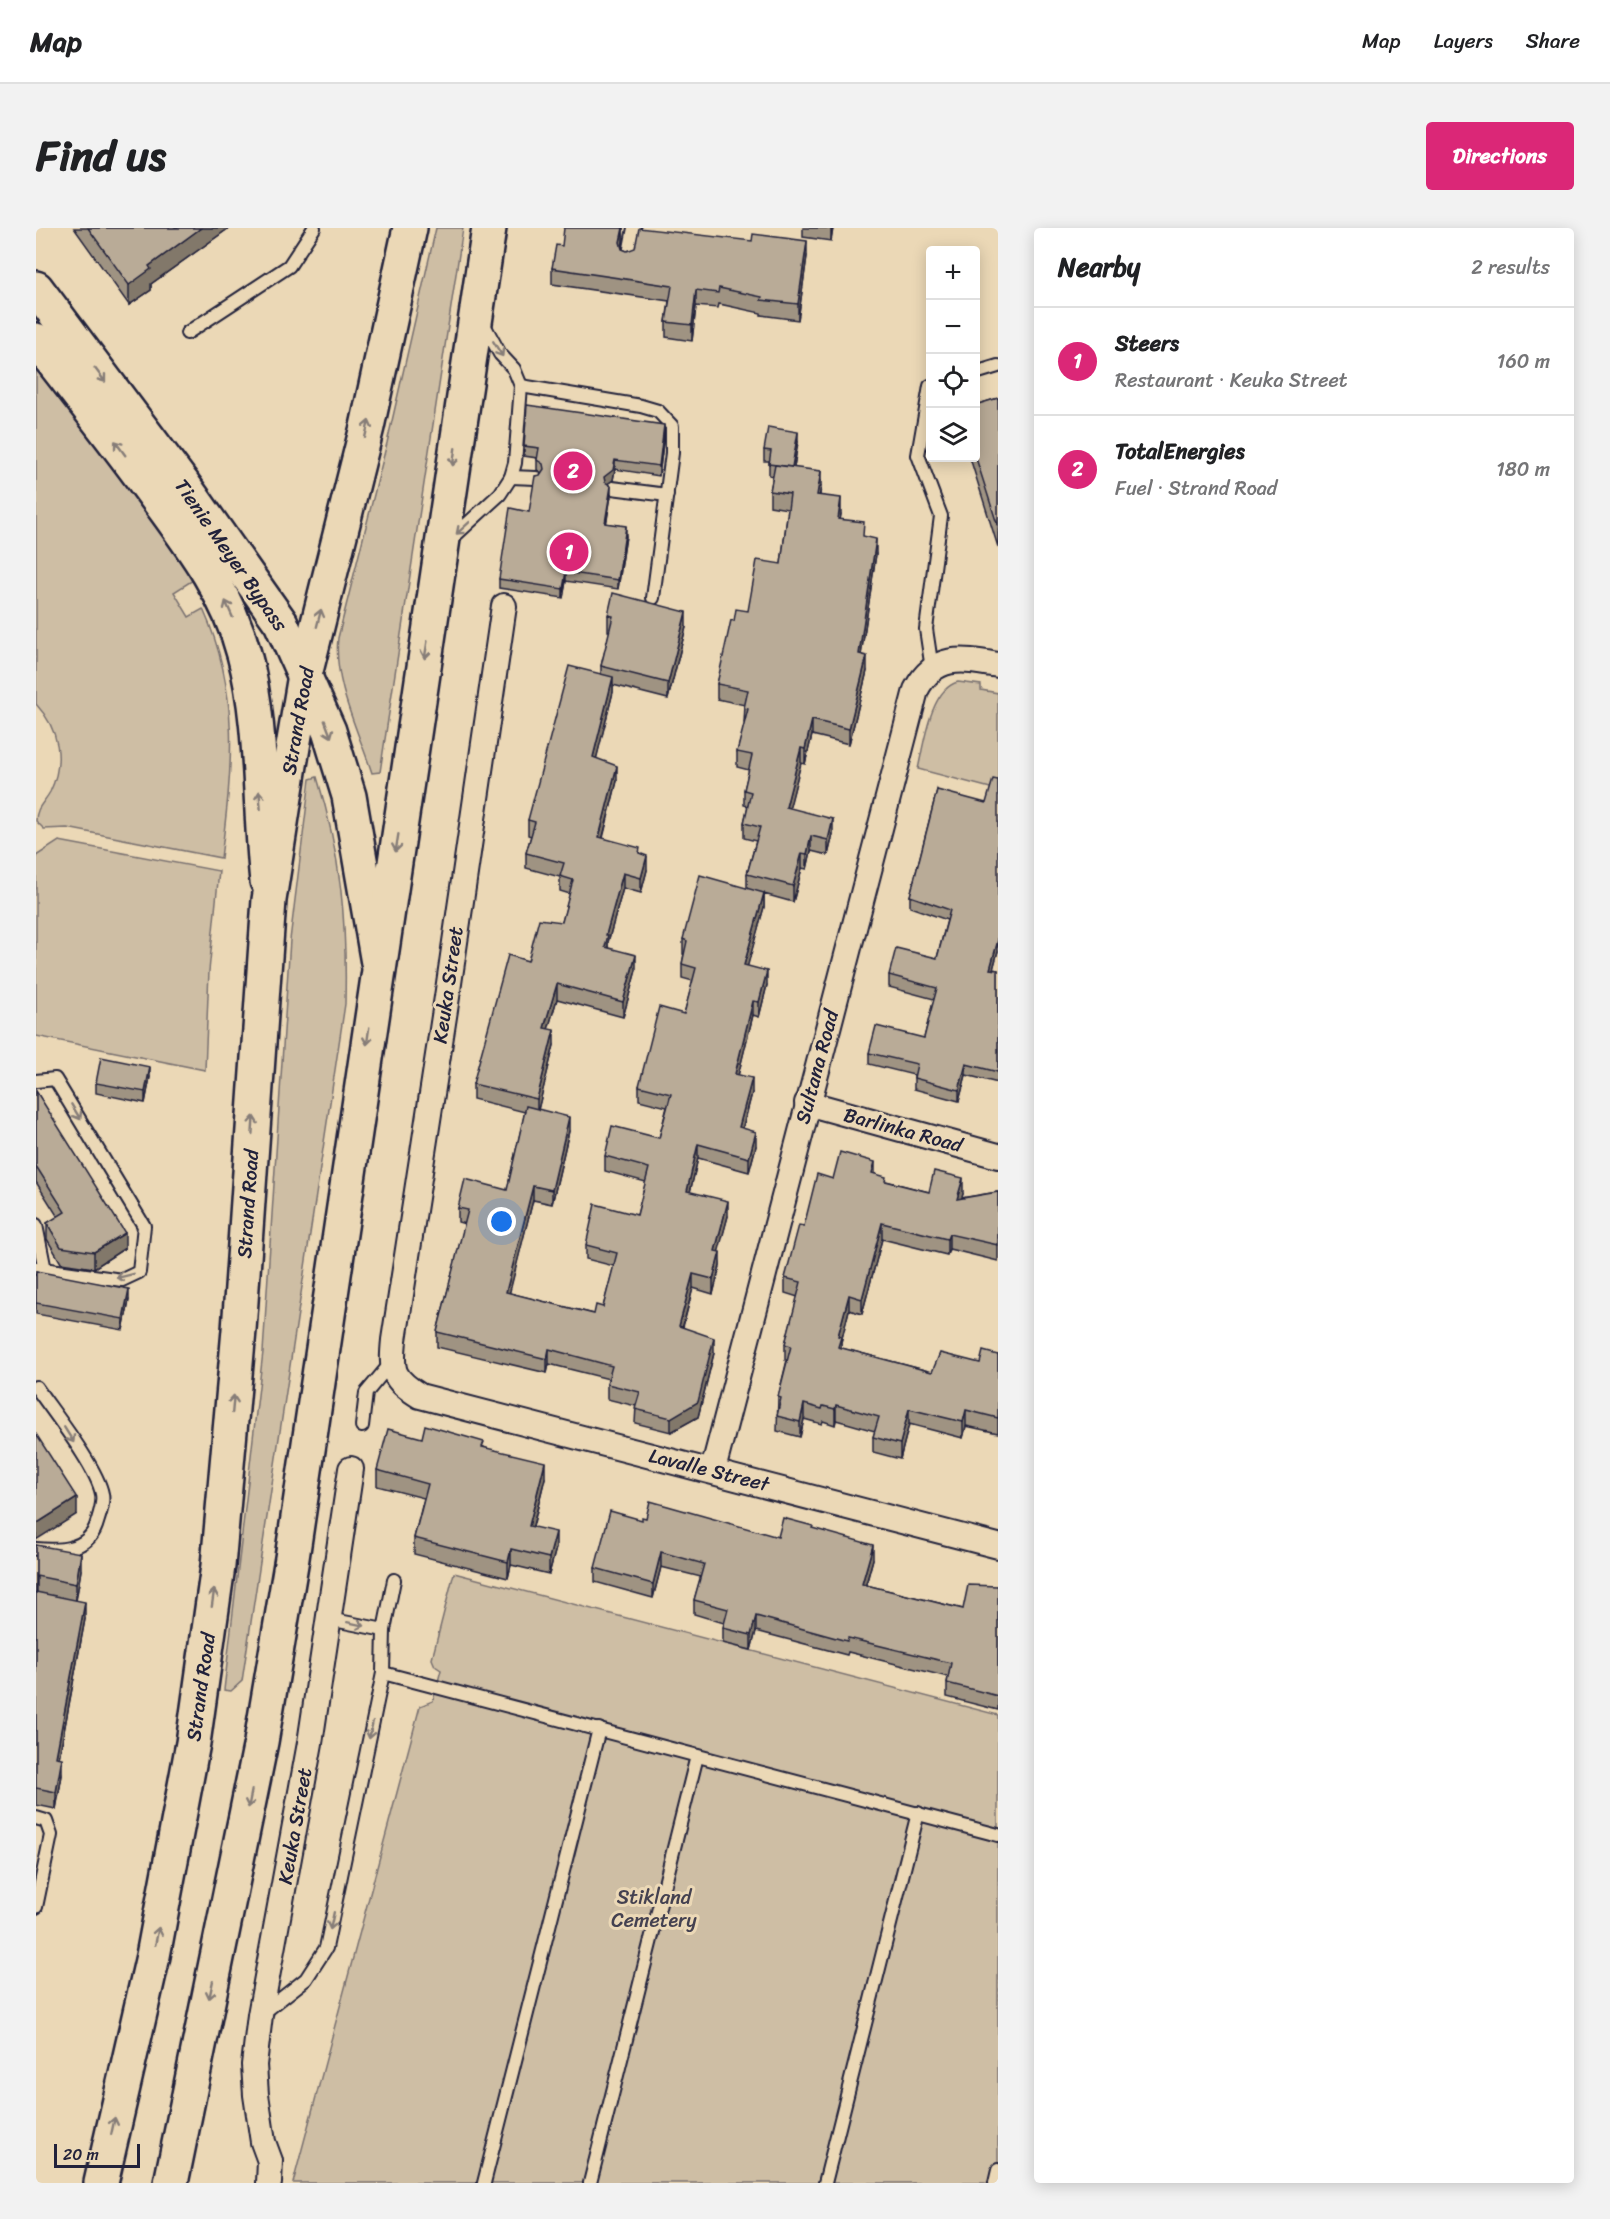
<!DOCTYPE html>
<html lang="en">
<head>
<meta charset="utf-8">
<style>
	:root { --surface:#fff; --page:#f2f2f2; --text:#202124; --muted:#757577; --line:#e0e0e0; --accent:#db2777 }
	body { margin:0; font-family:Sriracha,sans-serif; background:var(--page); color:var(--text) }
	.controls { position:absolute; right:18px; top:18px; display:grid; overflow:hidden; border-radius:6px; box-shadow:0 3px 15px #0003 }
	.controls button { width:54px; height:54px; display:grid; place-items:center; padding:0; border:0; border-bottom:2px solid var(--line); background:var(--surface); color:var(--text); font:30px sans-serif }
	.scale { position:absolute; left:18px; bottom:15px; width:86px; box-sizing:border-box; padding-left:6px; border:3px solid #22223b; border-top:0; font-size:16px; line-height:21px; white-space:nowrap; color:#22223b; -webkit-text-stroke:4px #ebd8b6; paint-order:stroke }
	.you { position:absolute; left:466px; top:994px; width:21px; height:21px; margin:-15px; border:4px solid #fff; border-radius:50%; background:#1a73e8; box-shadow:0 0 0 9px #1a73e833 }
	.badge { display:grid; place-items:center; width:39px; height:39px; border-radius:50%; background:var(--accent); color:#fff; font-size:20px; font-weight:700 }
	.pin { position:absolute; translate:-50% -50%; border:3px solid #fff; box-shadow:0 2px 6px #0006 }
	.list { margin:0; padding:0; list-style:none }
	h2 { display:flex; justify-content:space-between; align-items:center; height:78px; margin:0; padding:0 24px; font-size:26px }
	h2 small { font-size:20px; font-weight:400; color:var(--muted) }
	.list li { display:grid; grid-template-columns:39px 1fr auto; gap:18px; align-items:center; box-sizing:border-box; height:108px; padding:0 24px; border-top:2px solid var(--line) }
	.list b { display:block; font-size:22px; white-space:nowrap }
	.list p { margin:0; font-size:20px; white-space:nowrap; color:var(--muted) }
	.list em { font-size:20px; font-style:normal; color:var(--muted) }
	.icon { flex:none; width:33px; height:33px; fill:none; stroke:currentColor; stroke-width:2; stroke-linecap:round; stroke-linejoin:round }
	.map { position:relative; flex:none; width:962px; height:1955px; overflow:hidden; border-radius:6px }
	header { display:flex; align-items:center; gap:36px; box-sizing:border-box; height:84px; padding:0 30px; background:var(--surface); border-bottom:2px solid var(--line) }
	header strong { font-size:28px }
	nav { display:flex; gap:33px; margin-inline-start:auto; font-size:21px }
	.intro { display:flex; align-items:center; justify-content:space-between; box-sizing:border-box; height:144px; padding:0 36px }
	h1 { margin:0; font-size:42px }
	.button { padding:15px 27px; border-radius:6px; background:var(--accent); color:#fff; font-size:21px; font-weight:700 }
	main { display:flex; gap:36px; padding:0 36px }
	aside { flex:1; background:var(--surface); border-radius:6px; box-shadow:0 3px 15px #0003 }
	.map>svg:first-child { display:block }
	.green { fill:#cebea4; stroke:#787070; stroke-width:1.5 }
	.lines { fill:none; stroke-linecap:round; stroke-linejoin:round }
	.lane-casing { stroke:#22223b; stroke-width:16 }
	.street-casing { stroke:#22223b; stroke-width:28 }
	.secondary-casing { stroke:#22223b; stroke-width:38 }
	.primary-casing { stroke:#22223b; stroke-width:38 }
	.lane { stroke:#ebd8b6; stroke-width:12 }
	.street { stroke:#ebd8b6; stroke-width:24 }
	.secondary { stroke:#ebd8b6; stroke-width:33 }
	.primary { stroke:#ebd8b6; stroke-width:33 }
	.wall { fill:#9f9382; stroke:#22223b; stroke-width:1.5 }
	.shaded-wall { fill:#82786a; stroke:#22223b; stroke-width:1.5 }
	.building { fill:#b9ab97; stroke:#22223b; stroke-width:1.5 }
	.oneway { stroke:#867d78 }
	.labels { text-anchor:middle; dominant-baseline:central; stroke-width:6; stroke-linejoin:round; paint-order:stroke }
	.street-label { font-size:20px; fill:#22223b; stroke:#ebd8b6 }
	.park-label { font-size:20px; fill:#444150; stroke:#ebd8b6 }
</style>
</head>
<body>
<header>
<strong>Map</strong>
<nav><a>Map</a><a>Layers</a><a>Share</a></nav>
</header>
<div class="intro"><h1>Find us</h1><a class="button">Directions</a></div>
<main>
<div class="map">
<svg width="962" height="1955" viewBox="0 0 962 1955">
	<rect width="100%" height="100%" fill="#ebd8b6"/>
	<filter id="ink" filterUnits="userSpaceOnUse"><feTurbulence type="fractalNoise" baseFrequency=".0167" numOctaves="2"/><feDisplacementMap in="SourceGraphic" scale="12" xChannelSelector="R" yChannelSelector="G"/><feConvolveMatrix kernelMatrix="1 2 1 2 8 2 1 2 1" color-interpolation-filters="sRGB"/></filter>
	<g filter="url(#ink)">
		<g class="green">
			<path d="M400,0H427L344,544L336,545C322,502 297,454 302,410L351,215Z"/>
			<path d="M0,126L165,347L138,364L153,389L167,381C205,465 196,541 185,630L31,600L8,601L0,593C0,579 8,575 14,564C29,533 23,501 0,476Z"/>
			<path d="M922,454L945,457V462L962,465V562L882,541C888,516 894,461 922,454Z"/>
			<path d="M281,549C305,628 311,694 309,776L206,1453L195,1463L188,1462L227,1124L254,712L274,551Z"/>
			<path d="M23,613L183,643L173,743L169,842L0,808V628Z"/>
			<path d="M418,1345L962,1487V1955H257L384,1478L397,1473L405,1442L399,1438L396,1431Z"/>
		</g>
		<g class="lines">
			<g class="lane-casing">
				<g id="lane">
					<path d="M592,31L598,0"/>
					<path d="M151,105L253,38L278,0"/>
					<path d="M939,145L962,138"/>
					<path d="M485,158L605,178L622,183L636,198V225L617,370"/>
					<path d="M894,158L882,227L905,288L890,401L896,441"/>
					<path d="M475,249L500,250"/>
					<path d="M576,260L631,267"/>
					<path d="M414,312L464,266L475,249L479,235L485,158L478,141L464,126L447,95"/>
					<path d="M0,853L19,851L108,998L103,1044L86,1052L0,1040"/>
					<path d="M0,997L9,1042"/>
					<path d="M0,1159C17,1184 61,1239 66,1266C68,1276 63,1288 60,1298C51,1323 22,1323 0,1321"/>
					<path d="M326,1198L330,1165L355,1135"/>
					<path d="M293,1391L348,1402"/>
					<path d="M347,1445L962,1607"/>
					<path d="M0,1590L10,1593L15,1607L0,1679"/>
					<path d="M227,1785L270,1751L290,1720L347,1445L348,1402L358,1352"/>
					<path d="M448,1955L563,1501"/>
					<path d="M554,1955L661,1528"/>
					<path d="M789,1955L882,1585"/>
					<path d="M959,1955L962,1942"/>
				</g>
			</g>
			<g class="street-casing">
				<g id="street">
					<path d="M468,378L411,769L358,1112C355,1143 356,1151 384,1168L962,1318"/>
					<path d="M771,875L962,928"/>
					<path d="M677,1242L880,462C899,425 927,431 962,437"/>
					<path d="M233,1955L234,1933L227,1914L220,1867L218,1837L224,1787L274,1515L315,1241"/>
				</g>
			</g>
			<g class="secondary-casing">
				<g id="secondary">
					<path d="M0,60L147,256L245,395L293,503L313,568L342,735"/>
					<path d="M0,112C38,161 77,210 114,261C152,313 191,362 208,426C227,493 223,582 231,653"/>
				</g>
			</g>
			<g class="primary-casing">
				<g id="primary">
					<path d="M65,1955L117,1728L157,1515L182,1338L203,1102L233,672L254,537L269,447L331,199L374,0"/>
					<path d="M135,1955L225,1514L256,1330L453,0"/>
				</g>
			</g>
			<use href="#lane" class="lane"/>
			<use href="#street" class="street"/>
			<use href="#secondary" class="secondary"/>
			<use href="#primary" class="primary"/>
		</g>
		<g class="wall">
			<path d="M38,0H193L115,56V62L93,77Z"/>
			<path d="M587,0V13L586,20V21L591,23L771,28L762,92L725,87V85L683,76L682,80L660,78L656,113L630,109V94L633,73L516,56V40L526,18Z"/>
			<path d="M767,0H797L795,13L767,9Z"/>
			<path d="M962,170V319L934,230H939V177Z"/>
			<path d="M628,207L623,248L579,241L577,252L571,256L575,268L570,295L590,308L582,361L530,353L527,370L463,360V351L493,284L506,245L501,242V230L488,228V218Z"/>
			<path d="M762,214L758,239L785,258L784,267L805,286L804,291L828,309L840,326L825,427L831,443L813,516L776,507L769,536L765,535L753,580L797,606L792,627L775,623L771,641L766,640L757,674L728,666V679L711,738L731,757L723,789L717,787L702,847L716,865L707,900L720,918L713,944L662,930L654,964L692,988L682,1023L684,1038L677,1066L657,1060L647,1099L678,1125L662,1189L635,1204L599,1195L600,1178L571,1171V1156L573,1151L513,1136L511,1145L401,1119V1104L429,996L422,994V980L471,962L489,884L437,871V856L492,733L526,694L534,666L524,663V649L490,640V625L495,608L492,607V592L565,446V438L574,403H572V387L650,399L632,471L577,457V464L560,531L581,553L567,610L604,626L611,642L605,665L587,660L572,714V720L600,742L587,789L521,771L512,801L518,817L502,881L533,903L516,976L497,972L473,1065L558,1086L567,1079L578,1038L550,1031V1017L601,987L610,954L569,943V928L623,910L631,879L603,872V858L648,786L657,753L646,750V736L648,726H647V711L711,660V646L720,613L708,610V595L712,578L708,577V562L713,542L701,539V524L709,496L708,495L709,477L681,471V456L698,393L712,383L745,336L752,281L734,278V263L737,248L733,247V233H728V222Z"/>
			<path d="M901,562L962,723L957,741L962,742V855L930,847L923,873L878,861V847L833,836V825L888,810L898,771L853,759V747L901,730L911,692L874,679V668Z"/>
			<path d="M114,849L109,875L60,865V855Z"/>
			<path d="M0,863L89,1020L58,1040L25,1035L11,1011V995L22,989L0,954Z"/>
			<path d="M839,946L850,953L893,964L927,966L925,970L962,964V1033L913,1021L911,1027L846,1011L826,1086L813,1082L805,1114V1120L896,1144L944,1135L962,1127V1205L930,1198L927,1210L873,1196L864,1231L837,1224V1209L839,1203L800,1192L799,1197L787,1193L786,1196L768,1191L764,1209L741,1203L742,1169L751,1132H749V1116L762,1069L749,1065V1050L768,998L797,951Z"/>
			<path d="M0,1043L93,1072L87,1102L0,1086Z"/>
			<path d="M386,1210L448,1219L509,1250L497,1299L520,1320L513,1346L475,1337L472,1350L378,1326V1310L388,1270L341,1258V1242Z"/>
			<path d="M610,1290L742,1309L777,1301L837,1331L830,1357L927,1381L962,1358V1482L911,1469V1455L912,1449L812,1424L811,1427L720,1403L715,1422L687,1415V1400L688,1395L658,1386V1372L665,1349L625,1339L617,1370L559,1354V1340L606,1292Z"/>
			<path d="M0,1317L45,1342L40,1372L49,1391L23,1530L26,1547L20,1581L0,1577Z"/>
		</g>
		<g class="shaded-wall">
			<path d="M165,0H193L115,56V62L93,77V57L113,38Z"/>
			<path d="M587,0V13L584,30V14Z"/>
			<path d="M795,0H797L795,13Z"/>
			<path d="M771,13V28L762,92V76Z"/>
			<path d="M660,62V78L656,113V97Z"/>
			<path d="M628,197V207L623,248V238Z"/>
			<path d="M762,204V214L756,251V240Z"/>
			<path d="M579,232V241L577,252L568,258V249Z"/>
			<path d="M785,243V258L781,282V267Z"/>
			<path d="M575,258V268L569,304V295Z"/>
			<path d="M805,270V286L802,306V291Z"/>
			<path d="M590,298V308L582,361V352Z"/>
			<path d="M840,311V326L823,441V426Z"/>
			<path d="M530,344V353L527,370V361Z"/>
			<path d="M650,384V399L632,471V455Z"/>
			<path d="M831,428V443L813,516V501Z"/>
			<path d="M577,449V464L557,544V529Z"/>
			<path d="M776,492V507L769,536V521Z"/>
			<path d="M765,520V535L750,594V579Z"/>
			<path d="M581,538V553L563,624V609Z"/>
			<path d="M797,591V606L792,627V612Z"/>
			<path d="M775,608V623L771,641V626Z"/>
			<path d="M766,625V640L757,674V658Z"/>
			<path d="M611,628V642L605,665V650Z"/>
			<path d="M587,645V660L572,714V722L569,719L570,707Z"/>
			<path d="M728,665V679L708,751V737Z"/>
			<path d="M962,712V723L954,752V741Z"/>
			<path d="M600,727V742L587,789V774Z"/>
			<path d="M731,743V757L723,789V774Z"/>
			<path d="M521,756V771L508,815V800Z"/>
			<path d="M717,773V787L699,860V846Z"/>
			<path d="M518,802V817L501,886V871Z"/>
			<path d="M930,836V847L923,873V862Z"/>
			<path d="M114,839V849L109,875V864Z"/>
			<path d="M716,850V865L703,913V899Z"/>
			<path d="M533,889V903L516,976V962Z"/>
			<path d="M720,904V918L713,944V930Z"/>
			<path d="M662,916V930L651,977V963Z"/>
			<path d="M839,934V949L836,945Z"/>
			<path d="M927,950V966L921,986V971Z"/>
			<path d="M497,958V972L470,1079V1064Z"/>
			<path d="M692,973V988L679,1037V1023Z"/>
			<path d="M846,995V1011L826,1086V1071Z"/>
			<path d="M89,1005V1020L58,1040V1024Z"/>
			<path d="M913,1006V1021L911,1027V1011Z"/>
			<path d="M684,1024V1038L677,1066V1051Z"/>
			<path d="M657,1046V1060L643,1112V1098Z"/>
			<path d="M93,1061V1072L87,1102V1091Z"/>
			<path d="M813,1067V1082L805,1114V1124L802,1134V1108Z"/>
			<path d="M678,1110V1125L662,1189L635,1204V1190Z"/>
			<path d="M513,1121V1136L511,1145V1131Z"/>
			<path d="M768,1176V1191L764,1209V1194Z"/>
			<path d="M800,1177V1192L799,1197V1181Z"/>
			<path d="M873,1181V1196L864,1231V1216Z"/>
			<path d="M930,1182V1198L927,1210V1194Z"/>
			<path d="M509,1234V1250L493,1313V1298Z"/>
			<path d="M41,1270V1286L0,1312V1296Z"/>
			<path d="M520,1304V1320L513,1346V1330Z"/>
			<path d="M837,1317V1331L826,1370V1356Z"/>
			<path d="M475,1321V1337L472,1350V1334Z"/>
			<path d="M625,1324V1339L617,1370V1356Z"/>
			<path d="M45,1325V1342L40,1373V1356Z"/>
			<rect x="0" y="1348" width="1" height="17"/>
			<path d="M49,1374V1391L20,1546V1529Z"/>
			<path d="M720,1388V1403L715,1422V1407Z"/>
			<path d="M26,1530V1547L20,1581V1564Z"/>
		</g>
		<g class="building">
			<path d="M52,0H165L113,38L115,41L93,57Z"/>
			<path d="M528,0H587L584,14L586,21L591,23L599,20L603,0L716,13L717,6L771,13L762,76L725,72L726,69L683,60L682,65L660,62L656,97L630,94L636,58L516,40L520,17L526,18Z"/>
			<path d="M962,170V299L939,227V177Z"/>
			<path d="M491,177L628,197L623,238L579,232L577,242L568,249L569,254L575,258L569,295L590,298L582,352L530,344L527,361L463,351L474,280L493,284L499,248L504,247L508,241L507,236L501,232L503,220L488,218Z"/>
			<path d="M732,199L762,204L756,239L733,236L735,223L728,222Z"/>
			<path d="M739,237L785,243L781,267L805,270L802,291L828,294L827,308L840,311L823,426L831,428L813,501L776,492L769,521L765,520L750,579L797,591L792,612L775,608L771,626L766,625L757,658L711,646L724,599L708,595L715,564L708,562L716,527L701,524L712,481L708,480L712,462L681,456L695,392L698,393L700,381L712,383L721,332L745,336L754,266L734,263Z"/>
			<path d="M577,365L650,384L632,455L565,438L577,388L572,387Z"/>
			<path d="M533,438L577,449L557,529L581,538L563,609L604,620L603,625L611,628L605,650L587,645L570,707H572L569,719L600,727L587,774L521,756L508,800L518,802L501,871L437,856L472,727L492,733L503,691L526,694L537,652L524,648L528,635L490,625L499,594L492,592Z"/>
			<path d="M957,551L962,552V712L954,741L962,742V844L930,836L923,862L878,850L881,836L833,825L840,798L888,810L894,786L901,760L853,747L860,720L901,730L914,682L874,668L901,562L950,575Z"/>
			<path d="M664,647L728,665L708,737L731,743L723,774L717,773L699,846L716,850L703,899L720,904L713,930L662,916L651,963L692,973L679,1023L684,1024L677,1051L657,1046L643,1098L678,1110L662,1174L635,1190L599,1181L604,1164L571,1156L576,1138L513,1121L511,1131L401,1104L432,982L422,980L429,951L471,962L490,878L533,889L516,962L497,958L470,1064L558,1086L560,1077L567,1079L581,1025L550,1017L559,976L601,987L613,940L569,928L576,898L623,910L635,866L603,858L623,779L648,786L660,740L646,736L651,713L647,711Z"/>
			<path d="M65,829L114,839L109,864L60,855Z"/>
			<path d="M0,863L89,1005L58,1024L25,1019L11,995L29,984L0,938Z"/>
			<path d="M804,924L839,934L836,945L850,949L849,953L893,964L898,943L927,950L921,971L962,964V1017L913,1006L911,1011L846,995L826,1071L813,1067L802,1108L805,1109L802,1119L896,1144L904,1125L944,1135L947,1123L962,1127V1190L930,1182L927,1194L873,1181L864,1216L837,1209L843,1189L800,1177L799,1181L787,1178L786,1181L768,1176L764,1194L741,1188L745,1170L742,1169L755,1118L749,1116L765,1054L749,1050L763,997L768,998L781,946L797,951Z"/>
			<path d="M0,1043L93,1061L87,1091L0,1075Z"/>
			<path d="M389,1197L448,1214L446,1219L509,1234L493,1298L520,1304L513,1330L475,1321L472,1334L378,1310L392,1256L341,1242L352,1201L386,1210Z"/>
			<path d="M0,1206L41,1270L0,1296Z"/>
			<path d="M614,1273L742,1309L747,1290L777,1298L776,1300L837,1317L826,1356L927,1381L932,1357L962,1358V1468L911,1455L915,1435L812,1410L811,1413L720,1388L715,1407L687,1400L692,1381L658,1372L668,1336L625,1324L617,1356L559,1340L574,1283L606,1292V1289L610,1290Z"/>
			<path d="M0,1317L45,1325L40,1356L0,1348Z"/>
			<path d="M0,1364L49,1374L20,1529L26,1530L20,1564L0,1560Z"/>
		</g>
		<defs><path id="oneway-shaft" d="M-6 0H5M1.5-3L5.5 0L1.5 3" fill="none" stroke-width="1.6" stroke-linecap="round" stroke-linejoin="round" transform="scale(1.5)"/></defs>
		<g class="oneway">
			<use href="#oneway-shaft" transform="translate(462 121) rotate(58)"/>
			<use href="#oneway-shaft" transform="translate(64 147) rotate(53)"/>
			<use href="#oneway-shaft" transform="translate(331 201) rotate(-77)"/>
			<use href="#oneway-shaft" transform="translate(84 220) rotate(-126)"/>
			<use href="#oneway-shaft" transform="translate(418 229) rotate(98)"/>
			<use href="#oneway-shaft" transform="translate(427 300) rotate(138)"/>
			<use href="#oneway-shaft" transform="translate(193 381) rotate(-114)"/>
			<use href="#oneway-shaft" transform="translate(283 390) rotate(-76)"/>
			<use href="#oneway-shaft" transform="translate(390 422) rotate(99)"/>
			<use href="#oneway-shaft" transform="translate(292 501) rotate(69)"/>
			<use href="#oneway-shaft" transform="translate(224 572) rotate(-94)"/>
			<use href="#oneway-shaft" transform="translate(361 615) rotate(99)"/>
			<use href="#oneway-shaft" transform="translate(332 808) rotate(98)"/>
			<use href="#oneway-shaft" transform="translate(40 884) rotate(59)"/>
			<use href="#oneway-shaft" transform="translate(217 897) rotate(-86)"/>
			<use href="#oneway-shaft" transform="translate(89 1048) rotate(166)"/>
			<use href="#oneway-shaft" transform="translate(197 1176) rotate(-85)"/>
			<use href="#oneway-shaft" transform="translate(33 1207) rotate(58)"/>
			<use href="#oneway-shaft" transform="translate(177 1370) rotate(-82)"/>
			<use href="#oneway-shaft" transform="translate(320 1396) rotate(12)"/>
			<use href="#oneway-shaft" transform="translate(335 1502) rotate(102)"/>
			<use href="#oneway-shaft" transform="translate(214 1571) rotate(101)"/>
			<use href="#oneway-shaft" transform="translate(296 1693) rotate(102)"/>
			<use href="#oneway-shaft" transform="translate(121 1708) rotate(-79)"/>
			<use href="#oneway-shaft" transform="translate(175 1762) rotate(102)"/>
			<use href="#oneway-shaft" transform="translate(77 1898) rotate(-78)"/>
		</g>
	</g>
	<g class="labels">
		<g class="street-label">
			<text transform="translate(195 327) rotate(55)">Tienie Meyer Bypass</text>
			<text transform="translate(262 493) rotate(-80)">Strand Road</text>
			<text transform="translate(412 757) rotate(-82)">Keuka Street</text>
			<text transform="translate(781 839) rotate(-75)">Sultana Road</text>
			<text transform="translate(867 902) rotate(15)">Barlinka Road</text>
			<text transform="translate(212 976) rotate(-86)">Strand Road</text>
			<text transform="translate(673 1242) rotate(14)">Lavalle Street</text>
			<text transform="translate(165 1459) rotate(-82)">Strand Road</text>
			<text transform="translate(259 1598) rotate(-80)">Keuka Street</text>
		</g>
		<g class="park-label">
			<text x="618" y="1669">Stikland<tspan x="618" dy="23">Cemetery</tspan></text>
		</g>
	</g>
</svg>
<div class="controls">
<button>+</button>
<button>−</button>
<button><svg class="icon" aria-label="locate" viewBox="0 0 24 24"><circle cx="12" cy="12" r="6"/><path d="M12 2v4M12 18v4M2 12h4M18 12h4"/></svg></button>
<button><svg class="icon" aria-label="layers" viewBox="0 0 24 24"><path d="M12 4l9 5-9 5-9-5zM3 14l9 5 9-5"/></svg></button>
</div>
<div class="scale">20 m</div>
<div class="you"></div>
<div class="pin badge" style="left:533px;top:324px">1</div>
<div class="pin badge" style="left:537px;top:243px">2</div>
</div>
<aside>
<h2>Nearby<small>2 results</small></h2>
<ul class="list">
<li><span class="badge">1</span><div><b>Steers</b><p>Restaurant · Keuka Street</p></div><em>160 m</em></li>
<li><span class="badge">2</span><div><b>TotalEnergies</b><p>Fuel · Strand Road</p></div><em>180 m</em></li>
</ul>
</aside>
</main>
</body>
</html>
